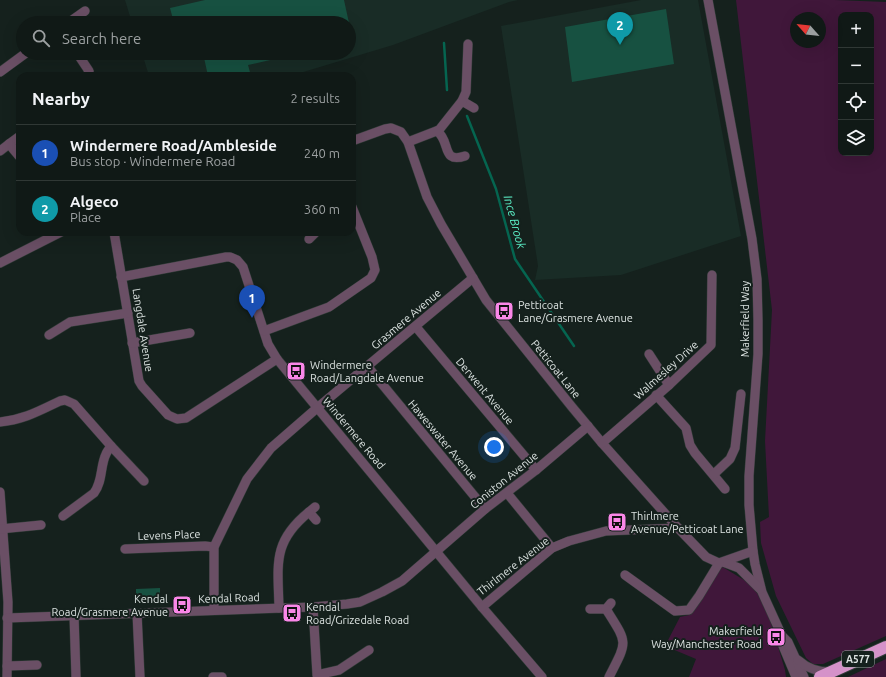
<!DOCTYPE html>
<html lang="en">
<head>
<meta charset="utf-8">
<style>
	:root { --surface:#101916; --page:#1e2623; --text:#f1f3f6; --muted:#9ca0a1; --line:#303835; --accent:#1a73e8 }
	body { margin:0; font-family:Ubuntu,sans-serif; background:var(--page); color:var(--text) }
	.controls { position:absolute; right:12px; top:12px; display:grid; overflow:hidden; border-radius:8px; box-shadow:0 4px 16px #0002 }
	.controls button { width:36px; height:36px; display:grid; place-items:center; padding:0; border:0; border-bottom:1px solid var(--line); background:var(--surface); color:var(--text); font:20px sans-serif }
	.compass { position:absolute; left:790px; top:12px; width:36px; height:36px; border-radius:50%; background:var(--surface); box-shadow:0 4px 16px #0002; rotate:297deg }
	.you { position:absolute; left:494px; top:447px; width:14px; height:14px; margin:-10px; border:3px solid #fff; border-radius:50%; background:#1a73e8; box-shadow:0 0 0 6px #1a73e833 }
	.badge { display:grid; place-items:center; width:26px; height:26px; border-radius:50%; background:var(--accent); color:#fff; font-size:13px; font-weight:700 }
	.pin { position:absolute; translate:-50% -33px; filter:drop-shadow(0 1px 2px #0008) }
	.pin::after { content:''; position:absolute; top:21px; width:14px; height:12px; background:inherit; clip-path:polygon(0 0,100% 0,50% 100%) }
	.list { margin:0; padding:0; list-style:none }
	h2 { display:flex; justify-content:space-between; align-items:center; height:52px; margin:0; padding:0 16px; font-size:17px }
	h2 small { font-size:13px; font-weight:400; color:var(--muted) }
	.list li { display:grid; grid-template-columns:26px 1fr auto; gap:12px; align-items:center; box-sizing:border-box; height:56px; padding:0 16px; border-top:1px solid var(--line) }
	.list b { display:block; font-size:15px; white-space:nowrap }
	.list p { margin:0; font-size:13px; white-space:nowrap; color:var(--muted) }
	.list em { font-size:13px; font-style:normal; color:var(--muted) }
	.icon { flex:none; width:22px; height:22px; fill:none; stroke:currentColor; stroke-width:2; stroke-linecap:round; stroke-linejoin:round }
	.map { position:relative; flex:none; width:886px; height:677px; overflow:hidden }
	.search { position:absolute; background:var(--surface); box-shadow:0 4px 16px #0002; left:16px; top:16px; width:340px; height:44px; display:flex; align-items:center; gap:10px; box-sizing:border-box; padding:0 14px; border-radius:22px; color:var(--muted); font-size:15px }
	.panel { position:absolute; background:var(--surface); box-shadow:0 4px 16px #0002; left:16px; top:72px; width:340px; height:164px; border-radius:12px }
	.map>svg:first-child { display:block }
	.built { fill:#192c26 }
	.green { fill:#40173a; fill-rule:evenodd }
	.lines { fill:none; stroke-linecap:round; stroke-linejoin:round }
	.stream { stroke:#056550; stroke-width:2.5 }
	.building { fill:#175141 }
	.minor-casing { stroke:#313c38; stroke-width:10 }
	.highway-casing { stroke:#313c38; stroke-width:14 }
	.minor { stroke:#6a4f65; stroke-width:9 }
	.highway { stroke:#d592c9; stroke-width:12 }
	.labels { text-anchor:middle; dominant-baseline:central; stroke-width:4; stroke-linejoin:round; paint-order:stroke }
	.shield { fill:#15211d; stroke:#a0a8a6; stroke-width:1 }
	.shield-label { font-size:10px; font-weight:bold; fill:#dbe2e0 }
	.poi-label { font-size:11px; fill:#dbe2e0; stroke:#15211d; text-anchor:start }
	.street-label { font-size:11px; fill:#dbe2e0; stroke:#15211d }
	.water-label { font-size:12px; font-style:italic; fill:#5bedc5; stroke:#15211d }
</style>
</head>
<body>
<div class="map">
<svg width="886" height="677" viewBox="0 0 886 677">
	<rect width="100%" height="100%" fill="#15211d"/>
	<g class="built">
		<path d="M125,0H518L509,2L393,45L290,76H149L142,53H349V23H132Z"/>
		<path d="M641,0H698L741,236L621,275L535,280L538,266L501,26Z"/>
	</g>
	<g class="green">
		<path d="M736,0H835L886,2V636L823,664H813L806,658L776,596L761,543L760,522L769,517L765,441L772,310ZM841,15H871V153H841ZM796,18H820V42H796Z"/>
		<path d="M721,566L749,583L765,603L785,670L786,677H689L696,659L665,646L680,617L689,615L701,599Z"/>
		<path d="M886,659V677H848Z"/>
	</g>
	<g class="lines">
		<g class="stream">
			<path d="M444,43L447,90"/>
			<path d="M467,116L496,189L515,259L574,346"/>
		</g>
	</g>
	<g class="building">
		<path d="M205,0H344L349,23H174L170,8Z"/>
		<path d="M666,9L674,64L572,82L565,27Z"/>
		<path d="M203,53H296V54L248,65L251,76H208Z"/>
		<path d="M160,588V601L136,602V589Z"/>
	</g>
	<g class="lines">
		<g class="minor-casing">
			<g id="minor">
				<path d="M708,0L752,239L757,279L758,320V354L749,476V505L753,551L755,564L762,592L782,636L783,646L796,677"/>
				<path d="M68,23L85,11"/>
				<path d="M77,53L89,71L87,76"/>
				<path d="M0,72L26,53"/>
				<path d="M462,101L474,108"/>
				<path d="M437,131C451,141 441,164 465,156"/>
				<path d="M352,141L385,129L391,128L401,132L408,142L427,197L441,224L486,300L572,407L602,443L678,528L706,557L719,563L753,551"/>
				<path d="M408,142L439,130L462,101L466,92L468,44"/>
				<path d="M9,144L20,136"/>
				<path d="M0,151L9,144L19,156"/>
				<path d="M114,232L139,381L142,386L168,415L177,419L186,418L277,359"/>
				<path d="M309,239L316,232"/>
				<path d="M0,263L61,232"/>
				<path d="M121,277L226,257H230L237,260L243,267L268,344L277,359L482,607L542,677"/>
				<path d="M416,327L536,470"/>
				<path d="M264,331L329,307L371,278L375,270L372,257L352,207"/>
				<path d="M49,335L70,322L128,313"/>
				<path d="M132,343L190,333"/>
				<path d="M649,354L669,385"/>
				<path d="M368,367L485,509"/>
				<path d="M656,395L686,428L690,445L695,453L725,489"/>
				<path d="M0,422C23,420 39,411 60,401L65,400L74,404L111,446C110,448 107,451 106,454C100,466 103,481 94,493L63,516"/>
				<path d="M602,443L669,385L711,345L712,275"/>
				<path d="M111,446L144,481"/>
				<path d="M714,474L730,459L735,448L741,394"/>
				<path d="M0,492L8,602L7,677"/>
				<path d="M507,493L552,548"/>
				<path d="M315,507L309,512L316,520"/>
				<path d="M0,529L41,525"/>
				<path d="M125,549L205,546L214,547"/>
				<path d="M723,562L739,568L760,589"/>
				<path d="M625,575L675,611L689,610L699,596L719,563"/>
				<path d="M313,607L317,675L339,670L369,650"/>
				<path d="M482,607L552,548L569,541L606,531L678,528"/>
				<path d="M279,608C278,564 272,542 309,512"/>
				<path d="M590,609H606L611,603"/>
				<path d="M606,609C628,644 628,640 609,677"/>
				<path d="M214,610V547L247,479L271,448L317,408L473,278"/>
				<path d="M137,613L140,677"/>
				<path d="M74,615L76,677"/>
				<path d="M7,618L313,607L347,604L360,602L382,592L402,581L485,509L536,470L588,426"/>
				<path d="M782,636L788,642L804,677"/>
				<path d="M798,660C807,668 817,672 830,672"/>
				<path d="M7,666L37,665"/>
				<path d="M213,677H222"/>
			</g>
		</g>
		<g class="highway-casing">
			<path id="highway" d="M820,677L886,647"/>
		</g>
		<use href="#minor" class="minor"/>
		<use href="#highway" class="highway"/>
	</g>
	<defs>
		<g id="bus-square" transform="scale(1)"><rect x="-9" y="-9" width="18" height="18" rx="4" fill="#fa87e8" stroke="#15211d"/><path d="M-5-6H5V4H4V6H2V4H-2V6H-4V4H-5ZM-3.5-4V0h7V-4ZM-3.5 1.2v1.5H-2V1.2ZM2 1.2v1.5H3.5V1.2Z" fill="#111"/></g>
	</defs>
	<g fill-rule="evenodd">
		<use href="#bus-square" x="504" y="311"/>
		<use href="#bus-square" x="296" y="371"/>
		<use href="#bus-square" x="617" y="522"/>
		<use href="#bus-square" x="182" y="605"/>
		<use href="#bus-square" x="292" y="613"/>
		<use href="#bus-square" x="776" y="637"/>
	</g>
	<g class="labels">
		<rect class="shield" x="842" y="651" width="32" height="16" rx="3"/>
		<g class="shield-label">
			<text x="858" y="659">A577</text>
		</g>
		<g class="poi-label">
			<text x="518" y="305">Petticoat<tspan x="518" dy="13">Lane/Grasmere Avenue</tspan></text>
			<text x="310" y="365">Windermere<tspan x="310" dy="13">Road/Langdale Avenue</tspan></text>
			<text x="631" y="516">Thirlmere<tspan x="631" dy="13">Avenue/Petticoat Lane</tspan></text>
			<text x="168" y="599" text-anchor="end">Kendal<tspan x="168" dy="13">Road/Grasmere Avenue</tspan></text>
			<text x="306" y="607">Kendal<tspan x="306" dy="13">Road/Grizedale Road</tspan></text>
			<text x="762" y="631" text-anchor="end">Makerfield<tspan x="762" dy="13">Way/Manchester Road</tspan></text>
		</g>
		<g class="street-label">
			<text transform="translate(406 319) rotate(-40)">Grasmere Avenue</text>
			<text transform="translate(745 319) rotate(-90)">Makerfield Way</text>
			<text transform="translate(143 330) rotate(81)">Langdale Avenue</text>
			<text transform="translate(556 369) rotate(51)">Petticoat Lane</text>
			<text transform="translate(666 370) rotate(-42)">Walmesley Drive</text>
			<text transform="translate(485 391) rotate(50)">Derwent Avenue</text>
			<text transform="translate(354 433) rotate(50)">Windermere Road</text>
			<text transform="translate(443 440) rotate(50)">Haweswater Avenue</text>
			<text transform="translate(504 480) rotate(-39)">Coniston Avenue</text>
			<text transform="translate(169 535) rotate(-2)">Levens Place</text>
			<text transform="translate(513 566) rotate(-38)">Thirlmere Avenue</text>
			<text transform="translate(229 598) rotate(-2)">Kendal Road</text>
		</g>
		<g class="water-label">
			<text transform="translate(515 222) rotate(75)">Ince Brook</text>
		</g>
	</g>
</svg>
<div class="controls">
<button>+</button>
<button>−</button>
<button><svg class="icon" aria-label="locate" viewBox="0 0 24 24"><circle cx="12" cy="12" r="6"/><path d="M12 2v4M12 18v4M2 12h4M18 12h4"/></svg></button>
<button><svg class="icon" aria-label="layers" viewBox="0 0 24 24"><path d="M12 4l9 5-9 5-9-5zM3 14l9 5 9-5"/></svg></button>
</div>
<svg class="compass" viewBox="-18 -18 36 36"><path d="M0-13l5 13h-10z" fill="#e53935"/><path d="M0 13l5-13h-10z" fill="#9ca0a1"/></svg>
<div class="you"></div>
<div class="pin badge" style="left:252px;top:318px;background:#1a4fb4">1</div>
<div class="pin badge" style="left:620px;top:45px;background:#0f9aa8">2</div>
<div class="search"><svg class="icon" aria-label="search" viewBox="0 0 24 24"><circle cx="10" cy="10" r="6"/><path d="M15 15l6 6"/></svg>Search here</div>
<section class="panel">
<h2>Nearby<small>2 results</small></h2>
<ul class="list">
<li><span class="badge" style="background:#1a4fb4">1</span><div><b>Windermere Road/Ambleside</b><p>Bus stop · Windermere Road</p></div><em>240 m</em></li>
<li><span class="badge" style="background:#0f9aa8">2</span><div><b>Algeco</b><p>Place</p></div><em>360 m</em></li>
</ul>
</section>
</div>
</body>
</html>
